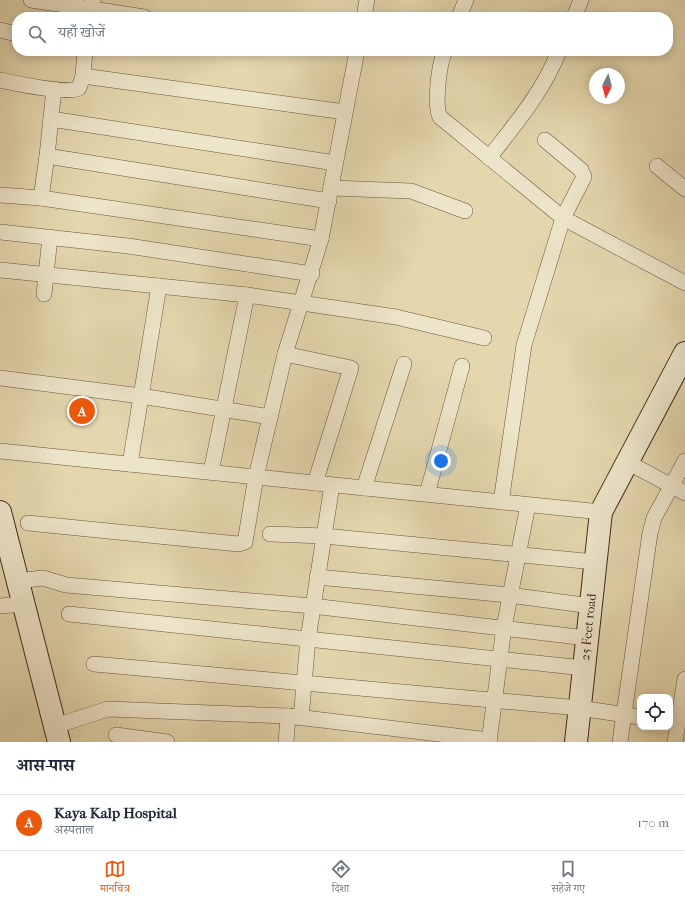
<!DOCTYPE html>
<html lang="hi">
<head>
<meta charset="utf-8">
<style>
	:root { --surface:#fff; --page:#f2f2f3; --text:#1f2937; --muted:#747a83; --line:#e0e1e3; --accent:#ea580c }
	body { margin:0; font-family:"IM FELL French Canon","Noto Serif Devanagari",serif; background:var(--page); color:var(--text) }
	.controls { position:absolute; right:12px; bottom:12px; display:grid; overflow:hidden; border-radius:8px; box-shadow:0 2px 10px #0003 }
	.controls button { width:36px; height:36px; display:grid; place-items:center; padding:0; border:0; border-bottom:1px solid var(--line); background:var(--surface); color:var(--text); font:20px sans-serif }
	.compass { position:absolute; left:589px; top:68px; width:36px; height:36px; border-radius:50%; background:var(--surface); box-shadow:0 2px 10px #0003; rotate:186deg }
	.you { position:absolute; left:441px; top:461px; width:14px; height:14px; margin:-10px; border:3px solid #fff; border-radius:50%; background:#1a73e8; box-shadow:0 0 0 6px #1a73e833 }
	.badge { display:grid; place-items:center; width:26px; height:26px; border-radius:50%; background:var(--accent); color:#fff; font-size:13px; font-weight:700 }
	.pin { position:absolute; translate:-50% -50%; border:2px solid #fff; box-shadow:0 1px 4px #0006 }
	.list { margin:0; padding:0; list-style:none }
	h2 { display:flex; justify-content:space-between; align-items:center; height:52px; margin:0; padding:0 16px; font-size:17px }
	h2 small { font-size:13px; font-weight:400; color:var(--muted) }
	.list li { display:grid; grid-template-columns:26px 1fr auto; gap:12px; align-items:center; box-sizing:border-box; height:56px; padding:0 16px; border-top:1px solid var(--line) }
	.list b { display:block; font-size:15px; white-space:nowrap }
	.list p { margin:0; font-size:13px; white-space:nowrap; color:var(--muted) }
	.list em { font-size:13px; font-style:normal; color:var(--muted) }
	.icon { flex:none; width:22px; height:22px; fill:none; stroke:currentColor; stroke-width:2; stroke-linecap:round; stroke-linejoin:round }
	.map { position:relative; flex:none; width:685px; height:742px; overflow:hidden }
	.search { position:absolute; background:var(--surface); box-shadow:0 2px 10px #0003; left:12px; right:12px; top:12px; height:44px; display:flex; align-items:center; gap:10px; box-sizing:border-box; padding:0 14px; border-radius:16px; color:var(--muted); font-size:15px }
	.sheet { height:108px; background:var(--surface) }
	nav { display:flex; justify-content:space-around; align-items:center; box-sizing:border-box; height:56px; border-top:1px solid var(--line); background:var(--surface); font-size:11px; color:var(--muted) }
	nav a { display:grid; justify-items:center; gap:2px }
	nav .on { color:var(--accent) }
	.map>svg:first-child { display:block }
	.lines { fill:none; stroke-linecap:round; stroke-linejoin:round }
	.street-casing { stroke:#6a543f; stroke-width:16 }
	.secondary-casing { stroke:#42281a; stroke-width:24 }
	.street { stroke:#ede5ca; stroke-width:15 }
	.secondary { stroke:#ede5ca; stroke-width:22 }
	.labels { text-anchor:middle; dominant-baseline:central; stroke-width:4; stroke-linejoin:round; paint-order:stroke }
	.street-label { font-size:13px; fill:#42281a; stroke:#ede5ca }
</style>
</head>
<body>
<div class="map">
<svg width="685" height="742" viewBox="0 0 685 742">
	<rect width="100%" height="100%" fill="#e4d7ae"/>
	<filter id="stains"><feTurbulence type="fractalNoise" baseFrequency=".005" numOctaves="4"/><feColorMatrix values="0 0 0 0 .2 0 0 0 0 .09 0 0 0 0 .02 0 0 0 .5 -.17"/></filter>
	<radialGradient id="worn" r=".72"><stop offset=".6" stop-color="#630" stop-opacity="0"/><stop offset="1" stop-color="#630" stop-opacity=".3"/></radialGradient>
	<g class="lines">
		<g class="street-casing">
			<g id="street">
				<path d="M31,0L92,9"/>
				<path d="M93,0L92,9L144,17"/>
				<path d="M364,17L367,0"/>
				<path d="M459,17L466,0"/>
				<path d="M574,17L581,0"/>
				<path d="M0,30L17,34"/>
				<path d="M445,51C439,63 434,106 440,117L563,218L685,283"/>
				<path d="M83,76L85,51"/>
				<path d="M0,80C14,83 69,95 79,88L83,76L345,112"/>
				<path d="M51,119L335,163"/>
				<path d="M47,156L54,89"/>
				<path d="M489,158C516,123 543,92 559,51"/>
				<path d="M657,166L685,189"/>
				<path d="M331,188L411,191L465,211"/>
				<path d="M0,195L41,198L321,239"/>
				<path d="M41,198L47,156L329,201"/>
				<path d="M0,232L128,246L312,274"/>
				<path d="M0,270L247,295L396,317L484,338"/>
				<path d="M44,294L50,237"/>
				<path d="M285,354L351,368L315,483"/>
				<path d="M0,378L141,396L270,417"/>
				<path d="M0,451L601,512"/>
				<path d="M627,462L685,493"/>
				<path d="M130,464L159,286"/>
				<path d="M211,472L247,295"/>
				<path d="M364,488L404,364"/>
				<path d="M427,494L462,366"/>
				<path d="M501,502L524,345L563,218L584,177L581,170L545,140"/>
				<path d="M28,523L238,544L245,542L256,477L285,354L321,239L357,51"/>
				<path d="M270,534L324,536L595,562"/>
				<path d="M317,577L509,595L591,606"/>
				<path d="M18,581L43,578L66,585L312,606L587,638"/>
				<path d="M0,606L23,604"/>
				<path d="M69,614L584,668"/>
				<path d="M94,664L579,708L640,717"/>
				<path d="M301,718L308,639L332,485"/>
				<path d="M55,726L108,709L288,716L489,740"/>
				<path d="M116,735L167,742"/>
				<path d="M286,742L288,716"/>
				<path d="M489,742L504,627L528,505"/>
				<path d="M620,742L650,533L654,518L685,461"/>
				<path d="M675,742L685,679"/>
			</g>
		</g>
		<g class="secondary-casing">
			<g id="secondary">
				<path d="M0,512L59,742"/>
				<path d="M576,742L601,512L685,353"/>
			</g>
		</g>
		<use href="#street" class="street"/>
		<use href="#secondary" class="secondary"/>
	</g>
	<g class="labels">
		<g class="street-label">
			<text transform="translate(588 627) rotate(-84)">25 Feet road</text>
		</g>
	</g>
	<rect width="100%" height="100%" filter="url(#stains)"/>
	<rect width="100%" height="100%" fill="url(#worn)"/>
</svg>
<div class="controls">
<button><svg class="icon" aria-label="locate" viewBox="0 0 24 24"><circle cx="12" cy="12" r="6"/><path d="M12 2v4M12 18v4M2 12h4M18 12h4"/></svg></button>
</div>
<svg class="compass" viewBox="-18 -18 36 36"><path d="M0-13l5 13h-10z" fill="#e53935"/><path d="M0 13l5-13h-10z" fill="#747a83"/></svg>
<div class="you"></div>
<div class="pin badge" style="left:82px;top:411px">A</div>
<div class="search"><svg class="icon" aria-label="search" viewBox="0 0 24 24"><circle cx="10" cy="10" r="6"/><path d="M15 15l6 6"/></svg>यहाँ खोजें</div>
</div>
<section class="sheet">
<h2>आस-पास<small></small></h2>
<ul class="list">
<li><span class="badge">A</span><div><b>Kaya Kalp Hospital</b><p>अस्पताल</p></div><em>170 m</em></li>
</ul>
</section>
<nav>
<a class="on"><svg class="icon" aria-label="map" viewBox="0 0 24 24"><path d="M3 6l6-2 6 2 6-2v14l-6 2-6-2-6 2zM9 4v14M15 6v14"/></svg>मानचित्र</a>
<a><svg class="icon" aria-label="directions" viewBox="0 0 24 24"><path d="M12 3l9 9-9 9-9-9zM9 14v-3h6M13 9l2 2-2 2"/></svg>दिशा</a>
<a><svg class="icon" aria-label="saved" viewBox="0 0 24 24"><path d="M7 4h10v16l-5-4-5 4z"/></svg>सहेजे गए</a>
</nav>
</body>
</html>
